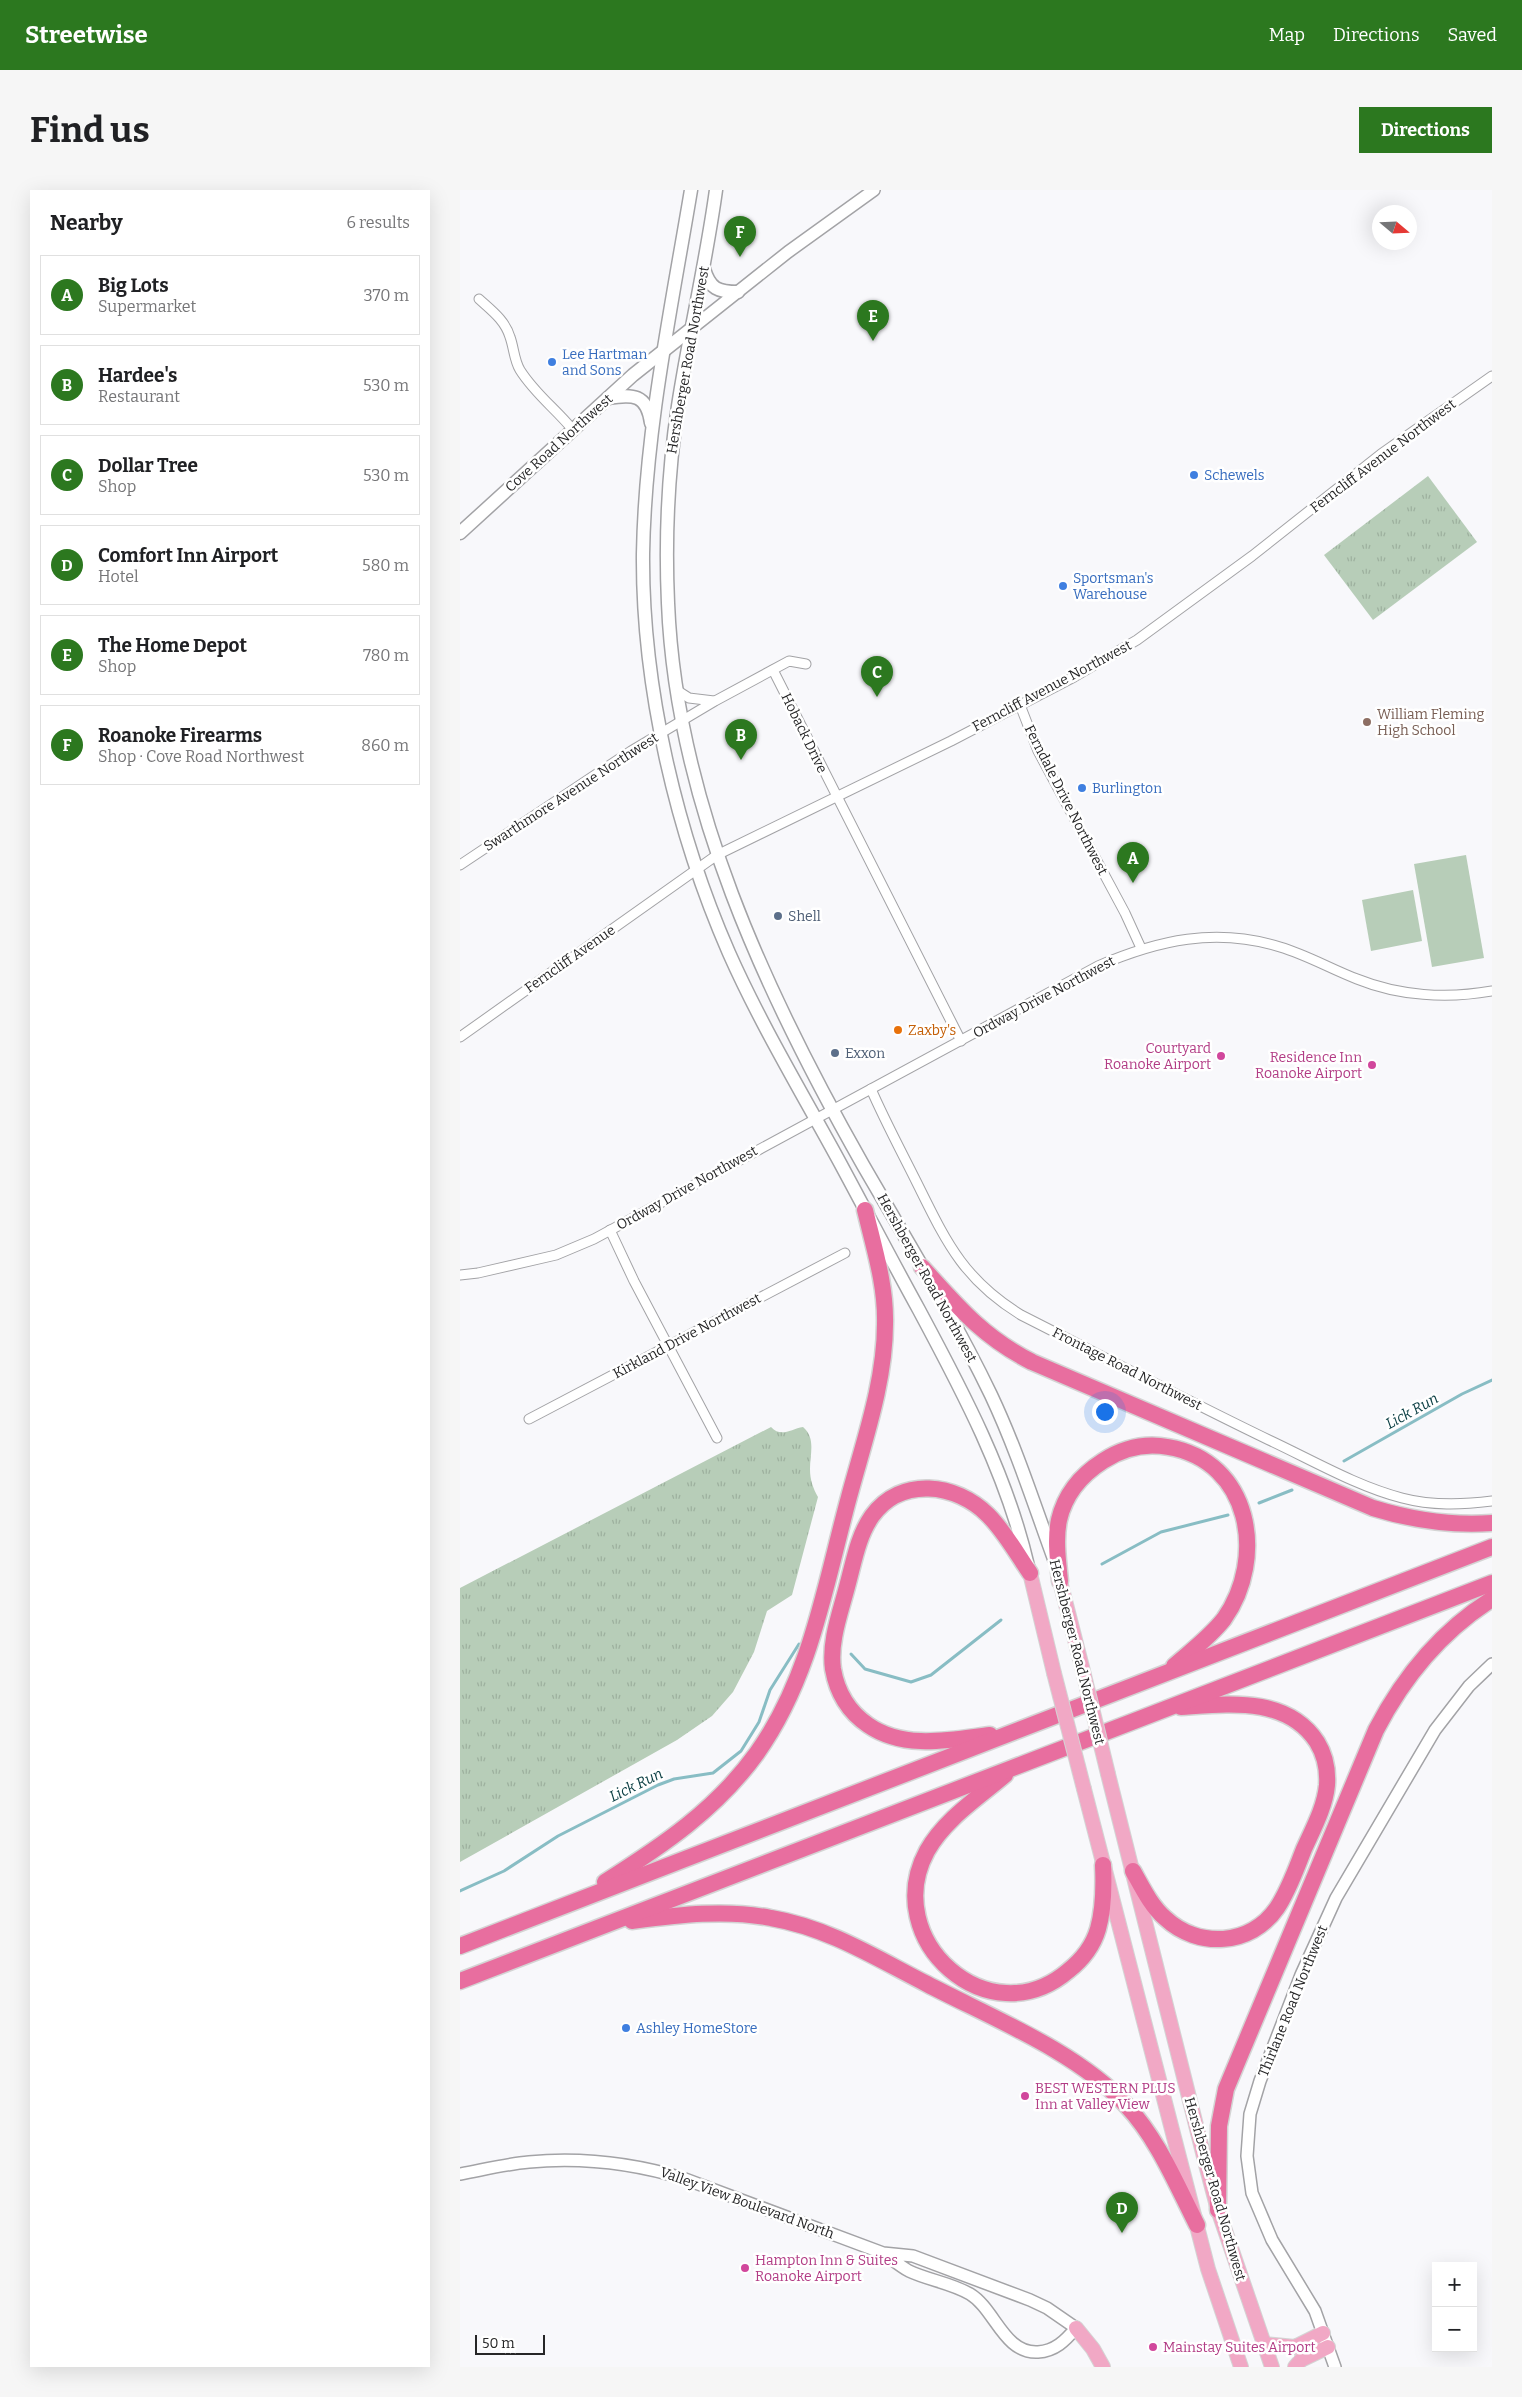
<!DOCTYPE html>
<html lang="en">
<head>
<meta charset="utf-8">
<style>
	:root { --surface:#fff; --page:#f6f6f6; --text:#202124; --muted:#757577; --line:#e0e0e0; --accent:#2c781f }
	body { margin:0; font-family:Bitter,serif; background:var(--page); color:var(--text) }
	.controls { position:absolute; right:15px; bottom:15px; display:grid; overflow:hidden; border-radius:0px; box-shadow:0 5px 20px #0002 }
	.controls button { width:45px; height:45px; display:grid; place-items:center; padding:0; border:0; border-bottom:1px solid var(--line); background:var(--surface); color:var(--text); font:25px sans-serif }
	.compass { position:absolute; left:912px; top:15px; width:45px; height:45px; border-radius:50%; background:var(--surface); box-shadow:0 5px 20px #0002; rotate:109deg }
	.scale { position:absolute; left:15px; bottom:12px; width:70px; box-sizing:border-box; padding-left:5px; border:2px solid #262627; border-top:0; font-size:14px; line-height:18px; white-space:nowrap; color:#262627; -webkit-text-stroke:4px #fff; paint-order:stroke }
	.you { position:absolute; left:644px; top:1221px; width:18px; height:18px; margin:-12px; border:4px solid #fff; border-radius:50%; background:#1a73e8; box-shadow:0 0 0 8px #1a73e833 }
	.badge { display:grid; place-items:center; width:32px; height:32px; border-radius:50%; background:var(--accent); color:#fff; font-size:16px; font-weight:700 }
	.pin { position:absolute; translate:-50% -41px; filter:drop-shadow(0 1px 2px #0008) }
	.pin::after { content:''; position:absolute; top:26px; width:18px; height:15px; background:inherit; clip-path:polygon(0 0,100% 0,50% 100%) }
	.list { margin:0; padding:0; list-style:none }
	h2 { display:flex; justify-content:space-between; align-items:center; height:65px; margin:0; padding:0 20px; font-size:21px }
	h2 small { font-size:16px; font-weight:400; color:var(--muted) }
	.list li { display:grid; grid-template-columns:32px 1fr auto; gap:15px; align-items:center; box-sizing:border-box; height:80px; margin:0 10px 10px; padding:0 10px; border:1px solid var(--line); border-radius:0px }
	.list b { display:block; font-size:19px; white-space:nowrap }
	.list p { margin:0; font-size:16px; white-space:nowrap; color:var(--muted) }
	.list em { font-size:16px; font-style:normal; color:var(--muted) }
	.map { position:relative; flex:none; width:1032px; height:2177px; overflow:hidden; border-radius:0px }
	header { display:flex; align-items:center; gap:30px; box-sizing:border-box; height:70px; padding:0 25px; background:var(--accent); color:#fff }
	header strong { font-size:24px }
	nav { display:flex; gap:28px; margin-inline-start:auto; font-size:18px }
	.intro { display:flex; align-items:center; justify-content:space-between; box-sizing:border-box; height:120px; padding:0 30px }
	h1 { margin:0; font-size:35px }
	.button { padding:12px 22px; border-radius:0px; background:var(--accent); color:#fff; font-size:18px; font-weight:700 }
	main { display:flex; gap:30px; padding:0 30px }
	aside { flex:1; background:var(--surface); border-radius:0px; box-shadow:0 5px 20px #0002 }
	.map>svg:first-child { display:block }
	.grass { fill:url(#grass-tufts) }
	.park { fill:#b7cdb8 }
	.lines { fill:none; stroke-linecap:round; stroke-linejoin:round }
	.stream { stroke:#88bdc4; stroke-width:3 }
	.minor-casing { stroke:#a3a3a6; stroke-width:11 }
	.tertiary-casing { stroke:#a3a3a6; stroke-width:14 }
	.secondary-casing { stroke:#a3a3a6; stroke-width:15 }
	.primary-casing { stroke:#d4d4d4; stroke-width:16 }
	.motorway-casing { stroke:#d4d4d4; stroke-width:19 }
	.minor { stroke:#fff; stroke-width:9 }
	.tertiary { stroke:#fff; stroke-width:11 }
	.secondary { stroke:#fff; stroke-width:12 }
	.primary { stroke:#f1a8c5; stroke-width:14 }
	.motorway { stroke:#e86e9f; stroke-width:16 }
	.primary-bridge-casing { stroke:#d4d4d4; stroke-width:16; stroke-linecap:butt }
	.primary-bridge { stroke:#f1a8c5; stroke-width:14 }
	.shop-dot { fill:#3f7fe0; stroke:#fff; stroke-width:2 }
	.education-dot { fill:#8d6e63; stroke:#fff; stroke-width:2 }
	.service-dot { fill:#5c6f8a; stroke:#fff; stroke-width:2 }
	.food-dot { fill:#e8710a; stroke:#fff; stroke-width:2 }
	.hotel-dot { fill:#d1479c; stroke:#fff; stroke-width:2 }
	.labels { text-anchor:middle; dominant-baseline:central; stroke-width:5; stroke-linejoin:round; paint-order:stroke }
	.shop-label { font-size:14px; fill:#366cbe; stroke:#fff; text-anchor:start }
	.street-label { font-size:14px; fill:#262627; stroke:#fff }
	.education-label { font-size:14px; fill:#785e54; stroke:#fff; text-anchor:start }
	.service-label { font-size:14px; fill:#4e5e75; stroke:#fff; text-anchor:start }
	.food-label { font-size:14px; fill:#c56008; stroke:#fff; text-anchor:start }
	.hotel-label { font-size:14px; fill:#b23c85; stroke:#fff; text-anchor:start }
	.water-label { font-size:15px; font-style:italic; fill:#083c41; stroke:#fff }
</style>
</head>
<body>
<header>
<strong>Streetwise</strong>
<nav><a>Map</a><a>Directions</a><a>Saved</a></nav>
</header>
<div class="intro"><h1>Find us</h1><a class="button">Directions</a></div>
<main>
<aside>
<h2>Nearby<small>6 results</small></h2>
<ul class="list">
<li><span class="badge">A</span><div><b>Big Lots</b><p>Supermarket</p></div><em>370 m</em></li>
<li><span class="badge">B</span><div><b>Hardee's</b><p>Restaurant</p></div><em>530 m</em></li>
<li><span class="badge">C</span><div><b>Dollar Tree</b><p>Shop</p></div><em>530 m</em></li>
<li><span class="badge">D</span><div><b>Comfort Inn Airport</b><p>Hotel</p></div><em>580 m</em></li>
<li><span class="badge">E</span><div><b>The Home Depot</b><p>Shop</p></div><em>780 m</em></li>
<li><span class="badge">F</span><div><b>Roanoke Firearms</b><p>Shop · Cove Road Northwest</p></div><em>860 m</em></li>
</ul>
</aside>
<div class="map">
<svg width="1032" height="2177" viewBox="0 0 1032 2177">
	<defs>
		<pattern id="grass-tufts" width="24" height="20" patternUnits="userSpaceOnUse" patternTransform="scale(1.25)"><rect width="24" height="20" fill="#b7cdb8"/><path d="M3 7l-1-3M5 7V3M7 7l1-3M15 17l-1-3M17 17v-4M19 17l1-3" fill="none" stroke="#9db09e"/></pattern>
	</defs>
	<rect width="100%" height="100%" fill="#f8f8fb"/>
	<g class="grass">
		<path d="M968,286L1017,352L913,430L864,365Z"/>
		<path d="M311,1237C321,1248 331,1239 343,1237C356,1248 350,1264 350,1279C350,1290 353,1298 358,1307L332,1405L307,1421L294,1462L273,1502L252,1526L217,1550L0,1672V1398Z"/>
	</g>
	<g class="park">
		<path d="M1006,665L1024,768L972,777L954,674Z"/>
		<path d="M953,700L962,751L911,761L902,710Z"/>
	</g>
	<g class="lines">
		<g class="stream">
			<path d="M884,1271L1002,1204L1032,1190"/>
			<path d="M799,1313L832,1300"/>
			<path d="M642,1374L701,1342L768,1325"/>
			<path d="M391,1464L405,1479L451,1492L471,1485L541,1430"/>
			<path d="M0,1701L44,1681L98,1646L198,1595L214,1589L253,1583L281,1561L299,1532L310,1500L339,1454"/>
		</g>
		<g class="minor-casing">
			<g id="minor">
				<path d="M19,109C31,120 45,130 50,147C54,158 54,170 60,180C75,204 96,219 113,240"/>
				<path d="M313,480L501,851"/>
				<path d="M218,501L229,508L254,511"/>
				<path d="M560,515L578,561L665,723L681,758"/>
				<path d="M0,675L171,561L255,511L329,471L346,474"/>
				<path d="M0,847L257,665L491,551L614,487L677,450L792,366L921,264L1032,186"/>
				<path d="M411,899C424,929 440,959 455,989C485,1049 501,1088 561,1125C644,1167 726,1210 809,1250C852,1270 896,1296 942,1308C972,1316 1001,1315 1032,1311"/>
				<path d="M150,1040L174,1091L257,1248"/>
				<path d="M0,1085L18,1083L96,1065L134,1049L638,776C698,750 756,737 820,757C847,765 871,779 897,789C939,806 987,809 1032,801"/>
				<path d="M69,1229L385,1063"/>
			</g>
		</g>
		<g class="tertiary-casing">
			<g id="tertiary">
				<path d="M231,139L328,62L414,0"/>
				<path d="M0,1984C22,1980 46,1974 69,1972C123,1967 173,1973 225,1989L423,2063L453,2066L570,2110L587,2118L616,2138C605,2151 595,2161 578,2162C544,2164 535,2119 510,2104C491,2093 468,2090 449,2081C440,2076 432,2069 423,2063"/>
				<path d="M875,2177L855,2121L812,2050L792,2003L787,1966L790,1924L800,1891L841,1785L876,1708L975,1540L1009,1496L1032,1474"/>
			</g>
		</g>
		<g class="secondary-casing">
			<g id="secondary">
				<path d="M231,0C211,120 185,242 183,364C182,496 216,642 269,763C301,835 342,903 379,971C406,1021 432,1071 459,1120C503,1202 547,1285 568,1376"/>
				<path d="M256,0C246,73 229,144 218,216C208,282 205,347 208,413C216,612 306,804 403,975C447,1051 493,1126 531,1205C556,1258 574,1314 594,1369"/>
				<path d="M244,79C250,99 258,102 278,102"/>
				<path d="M148,208C173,204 187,204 191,233"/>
				<path d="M0,343L173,185L231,139"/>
			</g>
		</g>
		<g class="primary-casing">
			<g id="primary">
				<path d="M570,1383L594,1483"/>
				<path d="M600,1391L622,1477"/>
				<path d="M648,1584L745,1971L758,2020L812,2177"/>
				<path d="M624,1599L748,2079L781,2177"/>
				<path d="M616,2138L633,2159L643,2177"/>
				<path d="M803,2154L835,2157L863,2143"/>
				<path d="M835,2177L841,2170L868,2157"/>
			</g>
		</g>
		<g class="motorway-casing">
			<g id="motorway">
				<path d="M462,1077C498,1117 523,1147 572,1172L913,1318C952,1330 991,1336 1032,1333"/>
				<path d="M600,1391C598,1371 595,1349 599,1330C605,1304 621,1285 643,1271C663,1258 686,1253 708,1257C791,1271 807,1368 764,1429C750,1447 731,1461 714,1476"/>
				<path d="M530,1545C490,1550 444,1560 408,1535C389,1522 377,1502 373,1479C369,1451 381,1421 388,1393C394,1371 398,1346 412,1326C441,1286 496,1293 528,1325C545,1342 557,1364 570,1383"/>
				<path d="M545,1585C518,1608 485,1629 467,1661C419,1750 529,1848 608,1781C622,1770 633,1756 638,1739C644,1718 644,1696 643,1675"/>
				<path d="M673,1681C682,1697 691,1716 705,1728C738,1759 791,1756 817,1718C829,1700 836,1679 844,1659C853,1639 865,1617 867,1595C868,1580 865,1565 857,1552C827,1506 768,1514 721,1517"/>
				<path d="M145,1692C202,1656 257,1619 297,1563C351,1487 365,1395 389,1307C404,1251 425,1192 425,1134C426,1095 414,1058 405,1020"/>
				<path d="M172,1731C219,1725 265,1719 311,1728C369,1738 416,1768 467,1794C530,1827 618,1862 666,1915C698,1949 716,1994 737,2035"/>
				<path d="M0,1756L1032,1357"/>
				<path d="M0,1791L1032,1393"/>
				<path d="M758,2020L759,1936L766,1899L916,1540C944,1486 980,1442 1032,1409"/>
			</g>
		</g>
		<use href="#minor" class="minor"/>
		<use href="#tertiary" class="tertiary"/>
		<use href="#secondary" class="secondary"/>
		<use href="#primary" class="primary"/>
		<use href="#motorway" class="motorway"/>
		<g class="primary-bridge-casing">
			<g id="primary-bridge">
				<path d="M622,1477L648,1584"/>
				<path d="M594,1483L624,1599"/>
			</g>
		</g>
		<use href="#primary-bridge" class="primary-bridge"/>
	</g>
	<g class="shop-dot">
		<circle cx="92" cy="172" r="5"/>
		<circle cx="734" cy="285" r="5"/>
		<circle cx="603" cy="396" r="5"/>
		<circle cx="622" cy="598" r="5"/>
		<circle cx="166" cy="1838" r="5"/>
	</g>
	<circle class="education-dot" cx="907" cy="532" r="5"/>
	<g class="service-dot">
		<circle cx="318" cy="726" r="5"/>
		<circle cx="375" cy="863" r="5"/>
	</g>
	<circle class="food-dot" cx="438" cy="840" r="5"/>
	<g class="hotel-dot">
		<circle cx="761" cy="866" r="5"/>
		<circle cx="912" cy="875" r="5"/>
		<circle cx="565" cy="1906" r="5"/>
		<circle cx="285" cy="2078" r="5"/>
		<circle cx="693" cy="2157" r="5"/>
	</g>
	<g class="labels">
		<g class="shop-label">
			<text x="102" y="164">Lee Hartman<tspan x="102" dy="16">and Sons</tspan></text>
			<text x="744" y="285">Schewels</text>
			<text x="613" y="388">Sportsman's<tspan x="613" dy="16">Warehouse</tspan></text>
			<text x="632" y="598">Burlington</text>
			<text x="176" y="1838">Ashley HomeStore</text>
		</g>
		<g class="street-label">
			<text transform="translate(228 170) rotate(-80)">Hershberger Road Northwest</text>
			<text transform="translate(99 253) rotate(-42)">Cove Road Northwest</text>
			<text transform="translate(923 266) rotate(-37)">Ferncliff Avenue Northwest</text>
			<text transform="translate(592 496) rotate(-28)">Ferncliff Avenue Northwest</text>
			<text transform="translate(344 543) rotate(64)">Hoback Drive</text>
			<text transform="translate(111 602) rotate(-33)">Swarthmore Avenue Northwest</text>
			<text transform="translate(606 610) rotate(63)">Ferndale Drive Northwest</text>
			<text transform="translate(110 769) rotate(-35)">Ferncliff Avenue</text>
			<text transform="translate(584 807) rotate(-28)">Ordway Drive Northwest</text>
			<text transform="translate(227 998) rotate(-29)">Ordway Drive Northwest</text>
			<text transform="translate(467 1088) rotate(61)">Hershberger Road Northwest</text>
			<text transform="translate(227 1146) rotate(-28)">Kirkland Drive Northwest</text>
			<text transform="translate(667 1179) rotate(27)">Frontage Road Northwest</text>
			<text transform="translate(617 1462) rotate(76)">Hershberger Road Northwest</text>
			<text transform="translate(833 1811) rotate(-68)">Thirlane Road Northwest</text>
			<text transform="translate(755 1999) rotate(74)">Hershberger Road Northwest</text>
			<text transform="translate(287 2013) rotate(20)">Valley View Boulevard North</text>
		</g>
		<g class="education-label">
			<text x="917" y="524">William Fleming<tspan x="917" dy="16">High School</tspan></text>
		</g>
		<g class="service-label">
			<text x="328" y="726">Shell</text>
			<text x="385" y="863">Exxon</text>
		</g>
		<g class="food-label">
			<text x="448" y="840">Zaxby's</text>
		</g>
		<g class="hotel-label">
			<text x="751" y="858" text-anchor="end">Courtyard<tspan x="751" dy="16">Roanoke Airport</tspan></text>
			<text x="902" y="867" text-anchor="end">Residence Inn<tspan x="902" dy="16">Roanoke Airport</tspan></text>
			<text x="575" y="1898">BEST WESTERN PLUS<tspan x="575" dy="16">Inn at Valley View</tspan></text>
			<text x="295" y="2070">Hampton Inn &amp; Suites<tspan x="295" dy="16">Roanoke Airport</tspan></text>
			<text x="703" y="2157">Mainstay Suites Airport</text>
		</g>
		<g class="water-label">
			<text transform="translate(952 1221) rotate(-29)">Lick Run</text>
			<text transform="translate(176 1595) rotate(-26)">Lick Run</text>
		</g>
	</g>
</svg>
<div class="controls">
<button>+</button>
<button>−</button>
</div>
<svg class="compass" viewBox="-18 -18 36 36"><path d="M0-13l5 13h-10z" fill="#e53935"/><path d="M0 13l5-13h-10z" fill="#757577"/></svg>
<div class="scale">50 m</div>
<div class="you"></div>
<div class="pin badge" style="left:673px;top:693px">A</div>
<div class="pin badge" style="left:281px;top:570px">B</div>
<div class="pin badge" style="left:417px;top:507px">C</div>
<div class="pin badge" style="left:662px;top:2043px">D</div>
<div class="pin badge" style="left:413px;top:151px">E</div>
<div class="pin badge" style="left:280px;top:67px">F</div>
</div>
</main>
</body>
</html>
